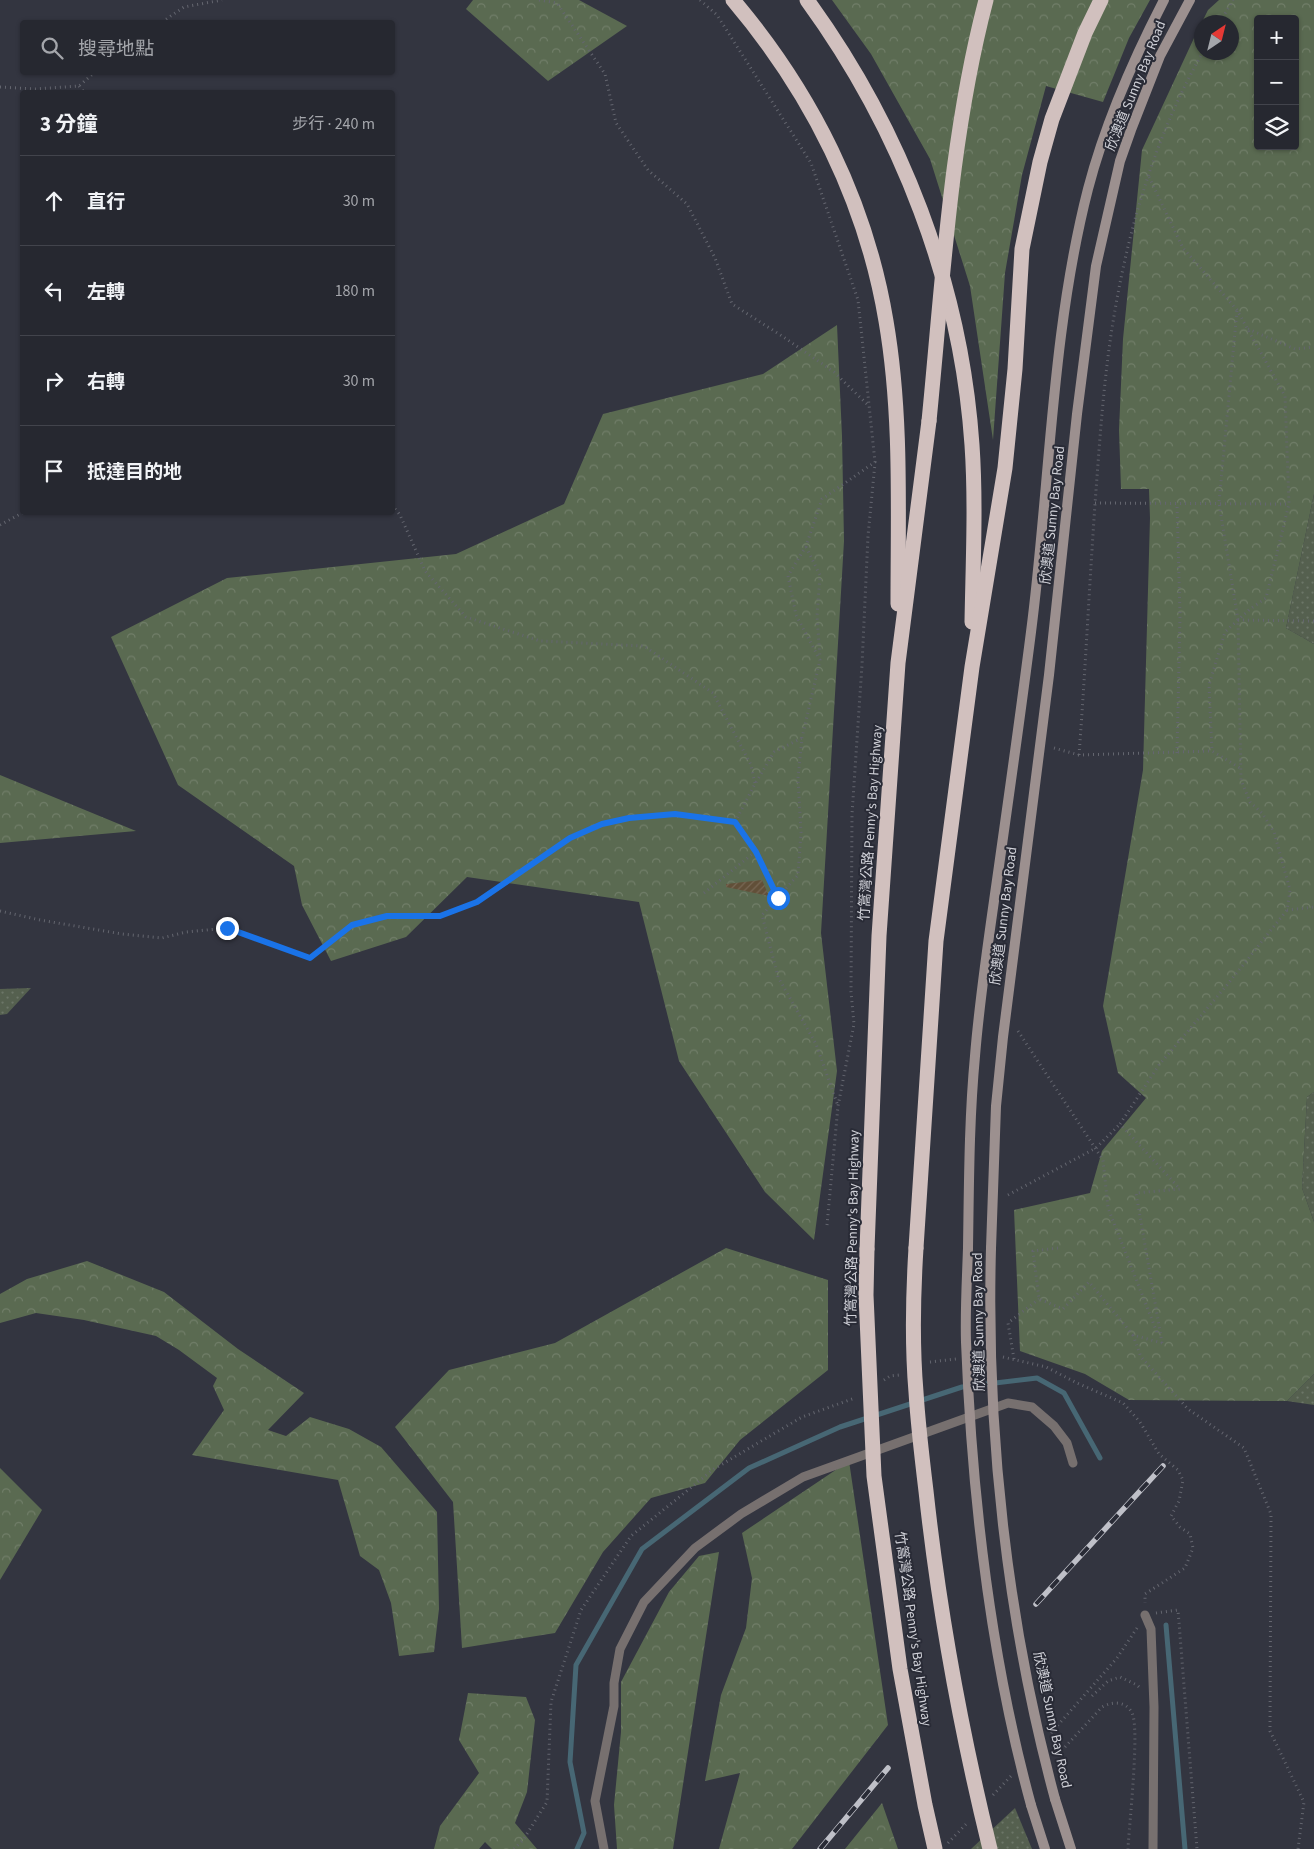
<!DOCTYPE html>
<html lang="zh-TW">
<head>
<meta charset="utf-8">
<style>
	:root { --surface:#262830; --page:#2e3038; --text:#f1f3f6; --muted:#a4a6ab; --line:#42444c }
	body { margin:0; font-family:"Source Sans 3","Noto Sans TC",sans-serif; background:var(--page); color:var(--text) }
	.controls { position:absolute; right:15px; top:15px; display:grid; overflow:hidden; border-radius:5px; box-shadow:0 1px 4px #0004 }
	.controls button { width:45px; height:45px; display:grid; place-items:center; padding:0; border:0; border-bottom:1px solid var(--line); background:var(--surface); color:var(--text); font:25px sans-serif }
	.compass { position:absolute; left:1194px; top:15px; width:45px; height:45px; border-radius:50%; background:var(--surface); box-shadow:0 1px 4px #0004; rotate:35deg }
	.stop { position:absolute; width:15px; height:15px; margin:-11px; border:4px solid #1a73e8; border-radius:50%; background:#fff }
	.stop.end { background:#1a73e8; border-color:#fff; box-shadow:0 1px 5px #0008 }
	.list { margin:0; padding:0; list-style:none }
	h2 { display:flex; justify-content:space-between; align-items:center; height:65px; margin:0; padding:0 20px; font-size:21px }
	h2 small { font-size:16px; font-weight:400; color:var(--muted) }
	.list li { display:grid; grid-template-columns:32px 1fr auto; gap:15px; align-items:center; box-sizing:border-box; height:90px; padding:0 20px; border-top:1px solid var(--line) }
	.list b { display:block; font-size:19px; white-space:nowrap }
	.list em { font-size:16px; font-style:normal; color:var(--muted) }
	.icon { flex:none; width:28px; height:28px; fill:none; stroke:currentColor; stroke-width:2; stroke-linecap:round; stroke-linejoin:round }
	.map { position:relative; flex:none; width:1314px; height:1849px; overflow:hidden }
	.search { position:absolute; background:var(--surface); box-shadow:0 1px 4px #0004; left:20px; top:20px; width:375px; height:55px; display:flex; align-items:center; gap:12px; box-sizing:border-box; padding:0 18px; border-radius:5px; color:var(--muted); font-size:19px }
	.panel { position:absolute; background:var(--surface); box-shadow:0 1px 4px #0004; left:20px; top:90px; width:375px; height:425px; border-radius:5px }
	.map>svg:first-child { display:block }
	.green { fill:url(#green-dots) }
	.forest { fill:url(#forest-crowns); fill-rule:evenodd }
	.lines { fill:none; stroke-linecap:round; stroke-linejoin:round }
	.stream { stroke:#476774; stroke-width:5 }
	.building { fill:url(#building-hatch) }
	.path { stroke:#64666f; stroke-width:3; stroke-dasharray:1 4; stroke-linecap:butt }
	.service { stroke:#77706f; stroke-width:9 }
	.secondary { stroke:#9c908f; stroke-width:10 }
	.motorway { stroke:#d1c0be; stroke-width:15 }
	.rail-casing { stroke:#bfc0c8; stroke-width:5.5 }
	.rail { stroke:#292b36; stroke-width:4; stroke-dasharray:11; stroke-linecap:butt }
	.secondary-bridge { stroke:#9c908f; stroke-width:10 }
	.motorway-bridge { stroke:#d1c0be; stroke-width:15 }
	.route { stroke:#1a73e8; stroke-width:6 }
	.labels { text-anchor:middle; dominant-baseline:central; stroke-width:4; stroke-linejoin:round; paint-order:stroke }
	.street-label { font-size:14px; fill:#d0d1d8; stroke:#292b36 }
</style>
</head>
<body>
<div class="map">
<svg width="1314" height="1849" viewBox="0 0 1314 1849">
	<defs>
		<pattern id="green-dots" width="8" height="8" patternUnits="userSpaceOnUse" patternTransform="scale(1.25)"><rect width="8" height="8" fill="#55604f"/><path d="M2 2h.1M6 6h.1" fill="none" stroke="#6c7668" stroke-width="1.8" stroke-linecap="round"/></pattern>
		<pattern id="forest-crowns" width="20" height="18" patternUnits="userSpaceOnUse" patternTransform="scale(1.25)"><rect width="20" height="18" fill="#5a6a51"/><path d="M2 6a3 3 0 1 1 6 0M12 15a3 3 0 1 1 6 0" fill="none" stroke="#717e69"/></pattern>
		<pattern id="building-hatch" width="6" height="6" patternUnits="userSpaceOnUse" patternTransform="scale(1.25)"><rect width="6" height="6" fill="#614f38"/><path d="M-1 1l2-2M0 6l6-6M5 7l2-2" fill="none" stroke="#776754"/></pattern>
	</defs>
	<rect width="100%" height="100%" fill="#333540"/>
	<g class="green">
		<path d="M1314,494V644L1286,628Z"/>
		<path d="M31,988L7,1014L0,1015V989Z"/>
		<path d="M1314,1092V1222L1302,1188L1307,1097Z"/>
		<path d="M1314,1374V1405L1287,1401Z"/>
		<path d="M1015,1808L1032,1849H971Z"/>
	</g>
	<g class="forest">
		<path d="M473,0H579L627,26L548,81L466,9Z"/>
		<path d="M832,0H1150L1129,38L1103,102L1046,86L1022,175L1005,273L993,440L970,286L930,159L871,54Z"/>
		<path d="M1219,0H1314V494L1286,628L1314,644V1092L1307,1097L1302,1188L1314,1222V1374L1287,1401L1129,1400L1085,1374L1020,1351L1014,1210L1090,1193L1102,1151L1146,1098L1118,1073L1103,1006L1143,770L1150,518L1149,489H1121L1119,430L1123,339L1142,150L1201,23L1202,52H1232V22H1202L1208,10ZM1258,19H1295V146H1258Z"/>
		<path d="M837,325L842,436L844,541L821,933L837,1071L814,1240L765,1192L679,1061L639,902L467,877L406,937L331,961L302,905L294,866L178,785L111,637L227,578L456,554L564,504L603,414L763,374Z"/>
		<path d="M0,775L136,831L0,843Z"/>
		<path d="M726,1248L828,1280V1370L740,1440L705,1483L651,1498L603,1552L555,1633L462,1648L453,1502L395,1427L449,1370L555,1343Z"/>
		<path d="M87,1261L164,1292L238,1349L304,1393L268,1430L286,1436L310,1417L349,1429L381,1447L437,1512L439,1609L434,1652L399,1656L391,1603L379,1570L360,1556L338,1480L192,1455L224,1410L213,1386L217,1378L179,1350L156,1336L84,1320L36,1313L0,1323V1294L27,1279Z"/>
		<path d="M849,1461L888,1725L792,1849H719L740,1773L705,1781L721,1695L746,1628L752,1578L742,1533Z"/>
		<path d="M0,1468L42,1510L0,1580Z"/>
		<path d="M719,1552L673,1849H617L614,1805L621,1732V1682L669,1592L699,1556Z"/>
		<path d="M468,1693L526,1697L535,1720L527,1792L515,1823L537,1849H492L485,1842L479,1849H434L440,1826L479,1773L459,1740Z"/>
		<path d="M882,1803L898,1849H845Z"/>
	</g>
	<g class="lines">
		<g class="stream">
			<path d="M1166,1625L1185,1849"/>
			<path d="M577,1849L584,1833L570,1762L576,1665L642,1549L749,1468L840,1427L962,1387L1037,1378L1064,1393L1100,1458"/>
		</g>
	</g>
	<path class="building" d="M762,880L769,896L726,887V884Z"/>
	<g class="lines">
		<g class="path">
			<path d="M539,0L557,3L605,74L616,123L648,170L687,204L715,258L732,304L782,336L834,372L869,406"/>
			<path d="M700,0L717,15L811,163L858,300L875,462L822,499L806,546L788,576L796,615L820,660L802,738L798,778L801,832L798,875L762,915L778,977L816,1044L838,1106"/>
			<path d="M162,22L184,7L222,0"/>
			<path d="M1220,22L1233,0"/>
			<path d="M79,86L84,92"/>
			<path d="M0,87L35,89L79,86L95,72"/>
			<path d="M1149,177L1183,248L1237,310L1285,396L1289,504L1266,598L1250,609L1225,632L1209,685L1212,751"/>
			<path d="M1248,329L1295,349L1314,347"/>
			<path d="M1095,503L1289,504"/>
			<path d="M392,505L400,515L425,571L466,617L540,641L644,646L713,693L751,765L755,784"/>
			<path d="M0,525L24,512"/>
			<path d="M806,547L820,575L817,616L820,657"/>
			<path d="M1238,620L1314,621"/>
			<path d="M1054,748L1079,755L1212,751L1240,768"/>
			<path d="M1177,753L1180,615L1177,504"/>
			<path d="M1079,755C1086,662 1090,569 1097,477C1101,423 1105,369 1114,316C1129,225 1157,132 1203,52"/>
			<path d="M735,822L755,784L774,752L802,738"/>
			<path d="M704,893L755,852"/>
			<path d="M1287,910L1314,907"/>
			<path d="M0,911L40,920L122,934L162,938L186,932L227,928L309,958L352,925L387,916L440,917L477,902L507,883L542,856L570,838L602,824L629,818L675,813L735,822L755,852L778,898"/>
			<path d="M1018,1031L1103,1160L1108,1208L1158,1335"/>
			<path d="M1008,1195L1096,1148L1120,1124"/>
			<path d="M827,1225L838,1106L854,1024L851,992L852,814L862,665L868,536L875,463"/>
			<path d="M1058,1248L1033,1251L1039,1299L1063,1309L1089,1282L1133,1335L1162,1343"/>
			<path d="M1133,1335L1141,1357L1188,1409L1244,1448L1271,1514L1270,1731L1304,1802L1298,1849"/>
			<path d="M1162,1343L1136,1193L1180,1189L1120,1124L1159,1065L1227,985L1287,910L1290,890L1274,832L1262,813L1250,802L1241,780L1238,620L1219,503L1237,310"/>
			<path d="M1003,1357L1046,1367L1077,1383L1123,1403L1140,1422L1159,1454L1178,1470L1183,1480L1179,1501L1171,1516L1180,1527L1190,1534L1193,1548L1185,1568L1145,1594V1603"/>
			<path d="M1014,1359L1008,1323L1039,1299"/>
			<path d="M930,1362L956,1359"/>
			<path d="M884,1380L890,1376L899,1375"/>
			<path d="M1156,1613L1178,1610L1197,1849"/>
			<path d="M1092,1696L1108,1681L1120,1677L1137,1685L1141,1689"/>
			<path d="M1051,1733L1117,1658L1137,1628"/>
			<path d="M1065,1747L1102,1707C1113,1701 1126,1701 1132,1713C1140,1728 1129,1826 1128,1849"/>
			<path d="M993,1795L1011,1776"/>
			<path d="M948,1843L968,1822"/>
			<path d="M514,1849L523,1840L547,1802L551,1702L581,1610L631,1536L714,1469L802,1417L855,1398"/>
		</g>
		<g class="service">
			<path d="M1145,1615L1151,1629L1154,1707L1153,1849"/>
			<path d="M604,1849L595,1801L614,1706V1683L620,1649L644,1602L695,1548L741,1514L803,1477L1008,1403L1032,1407L1054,1426L1067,1443L1073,1463"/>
		</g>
		<g class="secondary">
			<path d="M968,1248C969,1184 969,1120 975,1056C980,993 990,930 999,866C1010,788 1021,711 1031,632C1050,486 1051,333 1088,189C1105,124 1133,60 1164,0"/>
			<path d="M991,1248L996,1106L1003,1037L1049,675L1077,414L1096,266L1120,161L1131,130L1160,56L1190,0"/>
			<path d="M1055,1799L1071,1849"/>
			<path d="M1031,1805L1045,1849"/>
		</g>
		<g class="motorway">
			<path d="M733,0C811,92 866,201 886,321C902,414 898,510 898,604"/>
			<path d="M807,0C901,129 961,284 972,445C976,503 973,563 972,622"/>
			<path d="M916,1248L936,941L972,667L1005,468L1015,369L1022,249L1040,162L1052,119L1085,33L1101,0"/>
			<path d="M867,1249L879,936L898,663L929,421"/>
		</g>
		<g class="rail-casing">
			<g id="rail">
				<path d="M1036,1604L1163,1466"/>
				<path d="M820,1849L888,1768"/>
			</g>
		</g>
		<use href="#rail" class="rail"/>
		<g class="secondary-bridge">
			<path d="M968,1248C967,1279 965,1311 966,1342C972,1498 990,1655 1031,1805"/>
			<path d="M991,1248C986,1431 1007,1622 1055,1799"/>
		</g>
		<g class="motorway-bridge">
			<path d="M929,421C943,280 950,137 986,0"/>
			<path d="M916,1248C913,1296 912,1345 916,1392C918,1425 922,1458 926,1491C939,1611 961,1731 990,1849"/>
			<path d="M867,1249L866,1295L874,1476L900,1669L925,1805L935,1849"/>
		</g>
	</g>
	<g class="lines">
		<path class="route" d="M227,928L310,958L352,925L387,916H440L477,902L570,838L602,824L629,818L675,814L735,822L756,852L778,898"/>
	</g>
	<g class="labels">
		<g class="street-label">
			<text transform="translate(1136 86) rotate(-68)">欣澳道 Sunny Bay Road</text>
			<text transform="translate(1053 515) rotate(-84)">欣澳道 Sunny Bay Road</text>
			<text transform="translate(871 823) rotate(-86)">竹篙灣公路 Penny's Bay Highway</text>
			<text transform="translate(1004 916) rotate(-83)">欣澳道 Sunny Bay Road</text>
			<text transform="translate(853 1228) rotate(-89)">竹篙灣公路 Penny's Bay Highway</text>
			<text transform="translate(979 1322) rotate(-91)">欣澳道 Sunny Bay Road</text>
			<text transform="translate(913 1629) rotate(82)">竹篙灣公路 Penny's Bay Highway</text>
			<text transform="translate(1052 1720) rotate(78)">欣澳道 Sunny Bay Road</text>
		</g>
	</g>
</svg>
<div class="controls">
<button>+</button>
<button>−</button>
<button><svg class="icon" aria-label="layers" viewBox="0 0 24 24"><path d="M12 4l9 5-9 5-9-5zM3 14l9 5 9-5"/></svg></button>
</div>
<svg class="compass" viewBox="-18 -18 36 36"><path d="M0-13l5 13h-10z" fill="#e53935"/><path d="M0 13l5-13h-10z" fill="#a4a6ab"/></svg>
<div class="stop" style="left:778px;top:898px"></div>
<div class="stop end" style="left:227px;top:928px"></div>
<div class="search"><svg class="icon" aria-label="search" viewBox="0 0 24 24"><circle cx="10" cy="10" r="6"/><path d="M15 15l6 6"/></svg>搜尋地點</div>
<section class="panel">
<h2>3 分鐘<small>步行 · 240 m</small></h2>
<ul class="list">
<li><svg class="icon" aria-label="ahead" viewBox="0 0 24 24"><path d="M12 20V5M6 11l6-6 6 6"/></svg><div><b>直行</b></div><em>30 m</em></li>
<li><svg class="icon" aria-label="left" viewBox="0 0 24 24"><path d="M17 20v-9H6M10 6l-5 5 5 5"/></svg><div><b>左轉</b></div><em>180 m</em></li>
<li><svg class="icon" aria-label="right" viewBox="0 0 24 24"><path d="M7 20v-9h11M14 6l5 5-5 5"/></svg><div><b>右轉</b></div><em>30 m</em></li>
<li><svg class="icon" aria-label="arrive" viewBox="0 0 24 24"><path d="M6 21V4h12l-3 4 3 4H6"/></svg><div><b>抵達目的地</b></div></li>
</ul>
</section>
</div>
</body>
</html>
